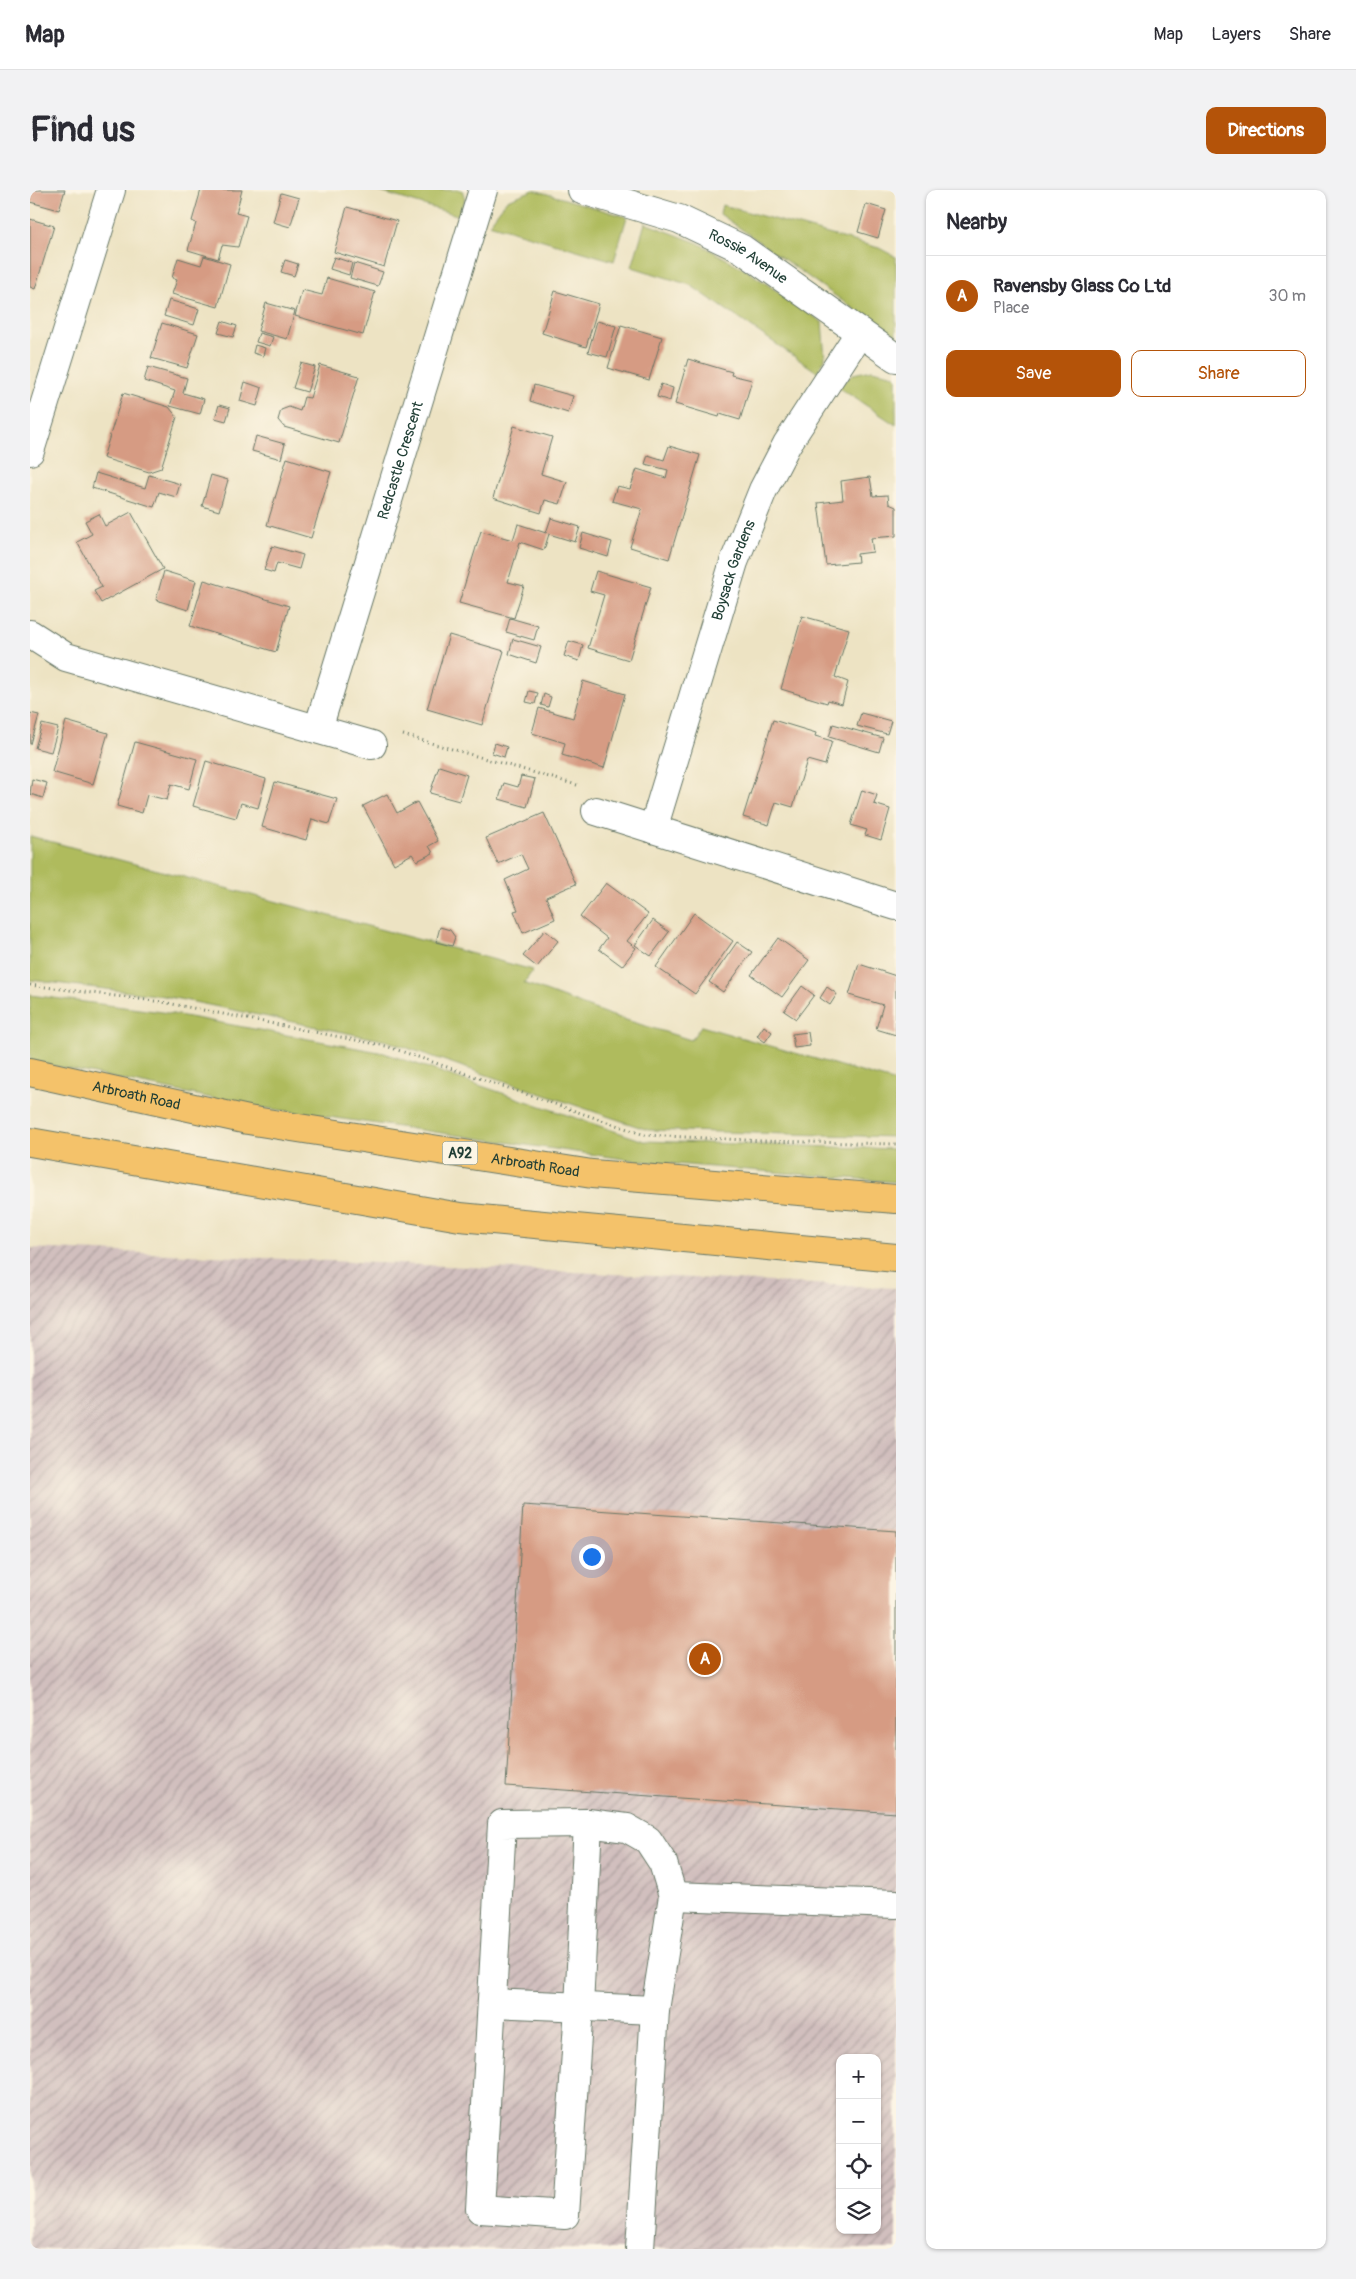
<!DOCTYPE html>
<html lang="en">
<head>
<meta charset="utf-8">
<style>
	:root { --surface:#fff; --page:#f2f2f3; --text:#2b2b33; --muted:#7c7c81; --line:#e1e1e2; --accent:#b45309 }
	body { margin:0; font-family:Pangolin,sans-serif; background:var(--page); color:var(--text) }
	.controls { position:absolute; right:15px; bottom:15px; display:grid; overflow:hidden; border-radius:10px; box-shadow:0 1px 4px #0004 }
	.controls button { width:45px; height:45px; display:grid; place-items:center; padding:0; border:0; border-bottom:1px solid var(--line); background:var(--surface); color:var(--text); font:25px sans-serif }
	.you { position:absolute; left:561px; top:1366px; width:18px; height:18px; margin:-12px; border:4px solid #fff; border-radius:50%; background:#1a73e8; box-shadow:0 0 0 8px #1a73e833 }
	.badge { display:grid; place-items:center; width:32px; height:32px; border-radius:50%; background:var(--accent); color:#fff; font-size:16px; font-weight:700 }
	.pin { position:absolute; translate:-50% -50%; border:2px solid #fff; box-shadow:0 1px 5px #0006 }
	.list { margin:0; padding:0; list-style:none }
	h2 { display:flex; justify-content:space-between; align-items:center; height:65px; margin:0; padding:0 20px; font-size:21px }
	h2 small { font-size:16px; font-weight:400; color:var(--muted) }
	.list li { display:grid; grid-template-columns:32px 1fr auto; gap:15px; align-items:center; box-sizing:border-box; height:80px; padding:0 20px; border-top:1px solid var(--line) }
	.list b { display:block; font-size:19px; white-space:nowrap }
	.list p { margin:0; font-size:16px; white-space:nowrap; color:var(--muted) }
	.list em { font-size:16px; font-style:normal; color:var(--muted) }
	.actions { display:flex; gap:10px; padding:15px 20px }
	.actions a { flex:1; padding:11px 0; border:1px solid var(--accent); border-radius:10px; text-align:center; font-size:18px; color:var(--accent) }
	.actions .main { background:var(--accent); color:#fff }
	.icon { flex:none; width:28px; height:28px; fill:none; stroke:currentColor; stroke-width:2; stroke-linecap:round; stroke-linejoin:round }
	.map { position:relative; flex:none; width:866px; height:2059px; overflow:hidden; border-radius:10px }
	header { display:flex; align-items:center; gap:30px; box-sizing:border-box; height:70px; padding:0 25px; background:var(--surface); border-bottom:1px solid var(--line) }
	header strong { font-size:24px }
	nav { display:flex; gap:28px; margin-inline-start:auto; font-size:18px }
	.intro { display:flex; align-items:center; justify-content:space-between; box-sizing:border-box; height:120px; padding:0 30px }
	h1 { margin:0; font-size:35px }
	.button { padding:12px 22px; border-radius:10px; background:var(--accent); color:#fff; font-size:18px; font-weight:700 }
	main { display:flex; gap:30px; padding:0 30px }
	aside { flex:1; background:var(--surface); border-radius:10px; box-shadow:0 1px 4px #0004 }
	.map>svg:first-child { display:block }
	.industrial { fill:url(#industrial-furrows); fill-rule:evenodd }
	.grass { fill:#afbb5d; stroke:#677c48 }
	.building { fill:#d69b83 }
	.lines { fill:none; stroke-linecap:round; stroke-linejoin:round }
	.minor-casing { stroke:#677766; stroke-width:30 }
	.major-casing { stroke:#677766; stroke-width:30 }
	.path { stroke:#677766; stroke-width:3; stroke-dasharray:1 4; stroke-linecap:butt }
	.minor { stroke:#fff; stroke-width:28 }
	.major { stroke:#f4c26a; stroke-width:28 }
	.labels { text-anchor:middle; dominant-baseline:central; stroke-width:4; stroke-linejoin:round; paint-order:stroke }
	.shield { fill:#fcf5e5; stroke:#617469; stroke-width:1 }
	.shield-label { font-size:14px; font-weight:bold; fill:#1f3d34 }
	.street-label { font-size:15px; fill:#1f3d34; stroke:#fcf5e5 }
</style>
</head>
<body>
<header>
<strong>Map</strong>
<nav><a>Map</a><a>Layers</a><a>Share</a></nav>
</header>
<div class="intro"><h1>Find us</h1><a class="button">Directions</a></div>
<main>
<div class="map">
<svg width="866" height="2059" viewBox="0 0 866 2059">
	<defs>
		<pattern id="industrial-furrows" width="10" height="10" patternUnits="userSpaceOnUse" patternTransform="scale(1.25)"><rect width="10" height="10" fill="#d1bfbe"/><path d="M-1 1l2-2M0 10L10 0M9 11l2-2" fill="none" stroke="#a99c9b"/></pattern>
	</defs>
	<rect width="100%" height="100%" fill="#fcf5e5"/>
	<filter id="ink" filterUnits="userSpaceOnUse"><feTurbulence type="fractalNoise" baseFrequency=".02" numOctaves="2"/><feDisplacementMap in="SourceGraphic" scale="10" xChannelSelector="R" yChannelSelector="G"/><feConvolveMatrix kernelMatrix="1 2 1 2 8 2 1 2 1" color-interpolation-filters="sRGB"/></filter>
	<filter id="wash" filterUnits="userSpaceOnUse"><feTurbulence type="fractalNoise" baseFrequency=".0096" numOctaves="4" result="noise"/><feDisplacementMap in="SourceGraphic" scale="20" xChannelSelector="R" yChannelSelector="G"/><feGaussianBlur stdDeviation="1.12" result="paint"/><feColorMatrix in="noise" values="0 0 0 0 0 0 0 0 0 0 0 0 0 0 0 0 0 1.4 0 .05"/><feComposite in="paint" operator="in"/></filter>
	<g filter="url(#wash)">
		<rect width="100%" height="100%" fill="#ede3c3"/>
		<path class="industrial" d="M0,1058L462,1078L866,1098V2059H0ZM810,1868H847V2040H810Z"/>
		<g class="grass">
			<path d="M344,0H432L435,9L430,26Z"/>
			<path d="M504,0L597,27L584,71L459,34L477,10Z"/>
			<path d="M692,15L849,58L866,67V149L690,24Z"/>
			<path d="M615,33L668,53L716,80L792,132L795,169L787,182L660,95L602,77Z"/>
			<path d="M842,180L861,184L866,187V235L808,197L823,184Z"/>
			<path d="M0,646L503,780L494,793L580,825L661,850L671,836L866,892V947L618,940L357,851L134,806L0,790Z"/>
			<path d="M0,805L132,822L354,863L614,951L866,959V992L609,971L221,916L0,871Z"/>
		</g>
		<g id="blocks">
			<g class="building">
				<path d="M0,0H35L29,20L0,12Z"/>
				<path d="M171,0H212L206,23L217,26L208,57L192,55L188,69L158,60L166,33L162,31Z"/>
				<path d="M251,3L269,8L260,37L243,32Z"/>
				<path d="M836,14L856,20L848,48L828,42Z"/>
				<path d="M317,17L367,31L354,77L304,62Z"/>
				<path d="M0,29L24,36L5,99L0,97Z"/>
				<path d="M174,66L200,74L188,117L142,104L147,90L142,88L148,68L171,75Z"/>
				<path d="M304,67L322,73L319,85L300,79Z"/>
				<path d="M255,70L268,74L264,86L251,82Z"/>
				<path d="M324,73L353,82L348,96L320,88Z"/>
				<path d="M297,88L345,102L333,145L265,126L272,100L292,105Z"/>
				<path d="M525,101L569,114L556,157L512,143Z"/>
				<path d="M139,110L169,119L164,135L134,126Z"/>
				<path d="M236,113L265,121L257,149L228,141Z"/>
				<path d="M192,131L207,136L203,147L188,143Z"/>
				<path d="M567,131L586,136L577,167L558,162Z"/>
				<path d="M132,133L168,144L157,178L121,168Z"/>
				<path d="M591,135L632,147L619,190L578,178Z"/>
				<path d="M229,143L243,147L240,156L226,152Z"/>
				<path d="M225,155L235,158L233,166L223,163Z"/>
				<path d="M658,169L702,182L701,185L722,190L710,230L690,224L689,227L645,214Z"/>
				<path d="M271,173L285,177L277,202L263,198Z"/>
				<path d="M290,175L329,186L309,253L254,237L248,230L251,220L259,217L270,221L274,207L280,208Z"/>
				<path d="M118,177L157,188L153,203L174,209L170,224L140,216L145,201L114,191Z"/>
				<path d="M215,192L232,198L227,216L210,211Z"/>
				<path d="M631,194L643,198L640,211L627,207Z"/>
				<path d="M504,195L543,206L538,223L500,211Z"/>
				<path d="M93,203L139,217L147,227L131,278L119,282L73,268Z"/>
				<path d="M189,215L200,218L196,231L185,228Z"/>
				<path d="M484,236L522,247L511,284L537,292L530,314L515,310L511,323L463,308Z"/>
				<path d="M226,246L255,254L251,269L222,261Z"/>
				<path d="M639,256L670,265L639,369L600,357L612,319L582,311L587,296L600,299L607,279L636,288L638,280L615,274L618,265L634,270Z"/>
				<path d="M257,268L301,282L281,348L237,335Z"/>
				<path d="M66,283L115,298L119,285L150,294L146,307L129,302L124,317L62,298Z"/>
				<path d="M181,285L198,290L189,321L172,316Z"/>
				<path d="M840,287L843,306L858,305L859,314L866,317V346L841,348L843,362L827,364L828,372L796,375L788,313L813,310L811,291Z"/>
				<path d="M101,322L133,379L71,413L64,401L72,397L47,352L62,344L55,331L69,324L75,336Z"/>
				<path d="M521,328L550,337L545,352L519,344L514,360L490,352L478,392L494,396L484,428L429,413L451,341L483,350L488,334L516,343Z"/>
				<path d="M553,343L582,352L578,367L549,358Z"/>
				<path d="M242,356L273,365L269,379L247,373L244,383L234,380Z"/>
				<path d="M134,381L166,391L158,420L126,410Z"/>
				<path d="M566,381L621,397L599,470L558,458L574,405L560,401Z"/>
				<path d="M174,390L259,416L246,462L160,436Z"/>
				<path d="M772,426L819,439L805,487L818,492L812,514L798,510L797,513L751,499Z"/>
				<path d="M480,428L508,436L504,450L476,442Z"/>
				<path d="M419,445L474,461L452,535L397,519Z"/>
				<path d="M483,449L511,457L506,473L479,464Z"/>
				<path d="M539,451L553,455L549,471L534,466Z"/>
				<path d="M553,491L595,504L574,578L532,565L535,553L502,543L509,518L543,528Z"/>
				<path d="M499,501L508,503L505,514L496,512Z"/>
				<path d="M514,504L521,507L518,517L511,515Z"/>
				<path d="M0,523L9,525L1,554H0Z"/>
				<path d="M831,523L861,531L857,544L827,536Z"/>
				<path d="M743,530L786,543L785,546L802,551L795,575L777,570L763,617L746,612L739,635L713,627Z"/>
				<path d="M36,531L78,543L63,594L22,582Z"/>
				<path d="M12,534L28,538L21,562L5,558Z"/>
				<path d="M803,534L853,548L849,562L799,547Z"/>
				<path d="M105,552L167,569L159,599L141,594L137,610L117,605L112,623L87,616Z"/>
				<path d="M465,553L477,557L474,567L462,563Z"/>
				<path d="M176,571L236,589L228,618L211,613L206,628L163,616Z"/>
				<path d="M409,576L437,585L429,611L400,603Z"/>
				<path d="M491,586L505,589L497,617L469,609L474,593L488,597Z"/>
				<path d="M2,589L17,593L13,608L0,604Z"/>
				<path d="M245,592L307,609L299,634L282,629L276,650L232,637Z"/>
				<path d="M832,600L847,605L844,614L860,619L851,650L835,645L837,640L821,635Z"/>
				<path d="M357,604L367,623L387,612L408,651L399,656L403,663L387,671L382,664L364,674L333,616Z"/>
				<path d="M514,623L546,694L516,707L525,729L493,743L484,721L488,720L475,690L498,679L491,664L468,674L456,648Z"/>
				<path d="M576,693L618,724L597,751L606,758L592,776L569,759L577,748L550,727Z"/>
				<path d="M664,723L703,751L665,804L626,777Z"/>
				<path d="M623,730L639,742L621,766L605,755Z"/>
				<path d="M410,737L420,740L425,747L422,756L406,752Z"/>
				<path d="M515,740L528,751L507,777L493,766Z"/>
				<path d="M748,748L779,770L752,807L721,785Z"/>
				<path d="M707,752L722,762L693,802L679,792Z"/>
				<path d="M829,774L866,786V845L846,839L853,815L819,805Z"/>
				<path d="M772,796L784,805L766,829L754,821Z"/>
				<path d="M797,797L807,804L800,815L790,808Z"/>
				<path d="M734,836L742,842L735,852L727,846Z"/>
				<path d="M778,842L780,856L764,858L762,844Z"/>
				<path d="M493,1315L866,1341V1623L476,1596Z"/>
			</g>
		</g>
	</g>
	<g filter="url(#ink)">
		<use href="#blocks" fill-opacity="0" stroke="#677766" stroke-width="1"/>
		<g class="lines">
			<g class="minor-casing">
				<g id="minor">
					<path id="s1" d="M552,0L649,29L712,59L866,168"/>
					<path d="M0,261L81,0"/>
					<path d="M0,444L36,467L342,555"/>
					<path id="s2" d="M288,539L453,0"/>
					<path d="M566,621L866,716"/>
					<path id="s3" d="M623,639L704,372L733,300L757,254L830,142"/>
					<path d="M558,1633L549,1817L535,2025L450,2019L472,1634L558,1633L597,1638L618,1650L633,1673L643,1706L625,1820L610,2059"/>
					<path d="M643,1706L866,1714"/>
					<path d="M462,1813L625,1820"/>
				</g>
			</g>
			<g class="major-casing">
				<g id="major">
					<path id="s4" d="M0,882L218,930L562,984L866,1009"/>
					<path d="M0,952L430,1027L866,1068"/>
				</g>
			</g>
			<g class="path">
				<path d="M373,545L547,595"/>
				<path d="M0,795L132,812L356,856L615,945L733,951L866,954"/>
			</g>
			<use href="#minor" class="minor"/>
			<use href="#major" class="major"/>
		</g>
	</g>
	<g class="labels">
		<rect class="shield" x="412.5" y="951.5" width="35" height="23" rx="4"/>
		<g class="shield-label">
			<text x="430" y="963">A92</text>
		</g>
		<g class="street-label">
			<text stroke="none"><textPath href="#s1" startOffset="180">Rossie Avenue</textPath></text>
			<text stroke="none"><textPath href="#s2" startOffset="281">Redcastle Crescent</textPath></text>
			<text stroke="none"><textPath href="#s3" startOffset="271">Boysack Gardens</textPath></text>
			<text stroke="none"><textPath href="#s4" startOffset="109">Arbroath Road</textPath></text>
			<text stroke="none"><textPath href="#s4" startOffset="514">Arbroath Road</textPath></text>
		</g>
	</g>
</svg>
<div class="controls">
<button>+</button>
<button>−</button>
<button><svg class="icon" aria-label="locate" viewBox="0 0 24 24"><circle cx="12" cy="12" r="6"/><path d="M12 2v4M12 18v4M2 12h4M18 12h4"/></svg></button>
<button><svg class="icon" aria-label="layers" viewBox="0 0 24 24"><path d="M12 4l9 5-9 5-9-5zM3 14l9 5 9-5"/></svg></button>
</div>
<div class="you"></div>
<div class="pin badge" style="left:675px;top:1469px">A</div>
</div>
<aside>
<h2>Nearby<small></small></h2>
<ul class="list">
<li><span class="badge">A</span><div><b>Ravensby Glass Co Ltd</b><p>Place</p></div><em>30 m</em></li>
</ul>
<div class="actions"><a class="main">Save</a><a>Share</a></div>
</aside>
</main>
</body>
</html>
